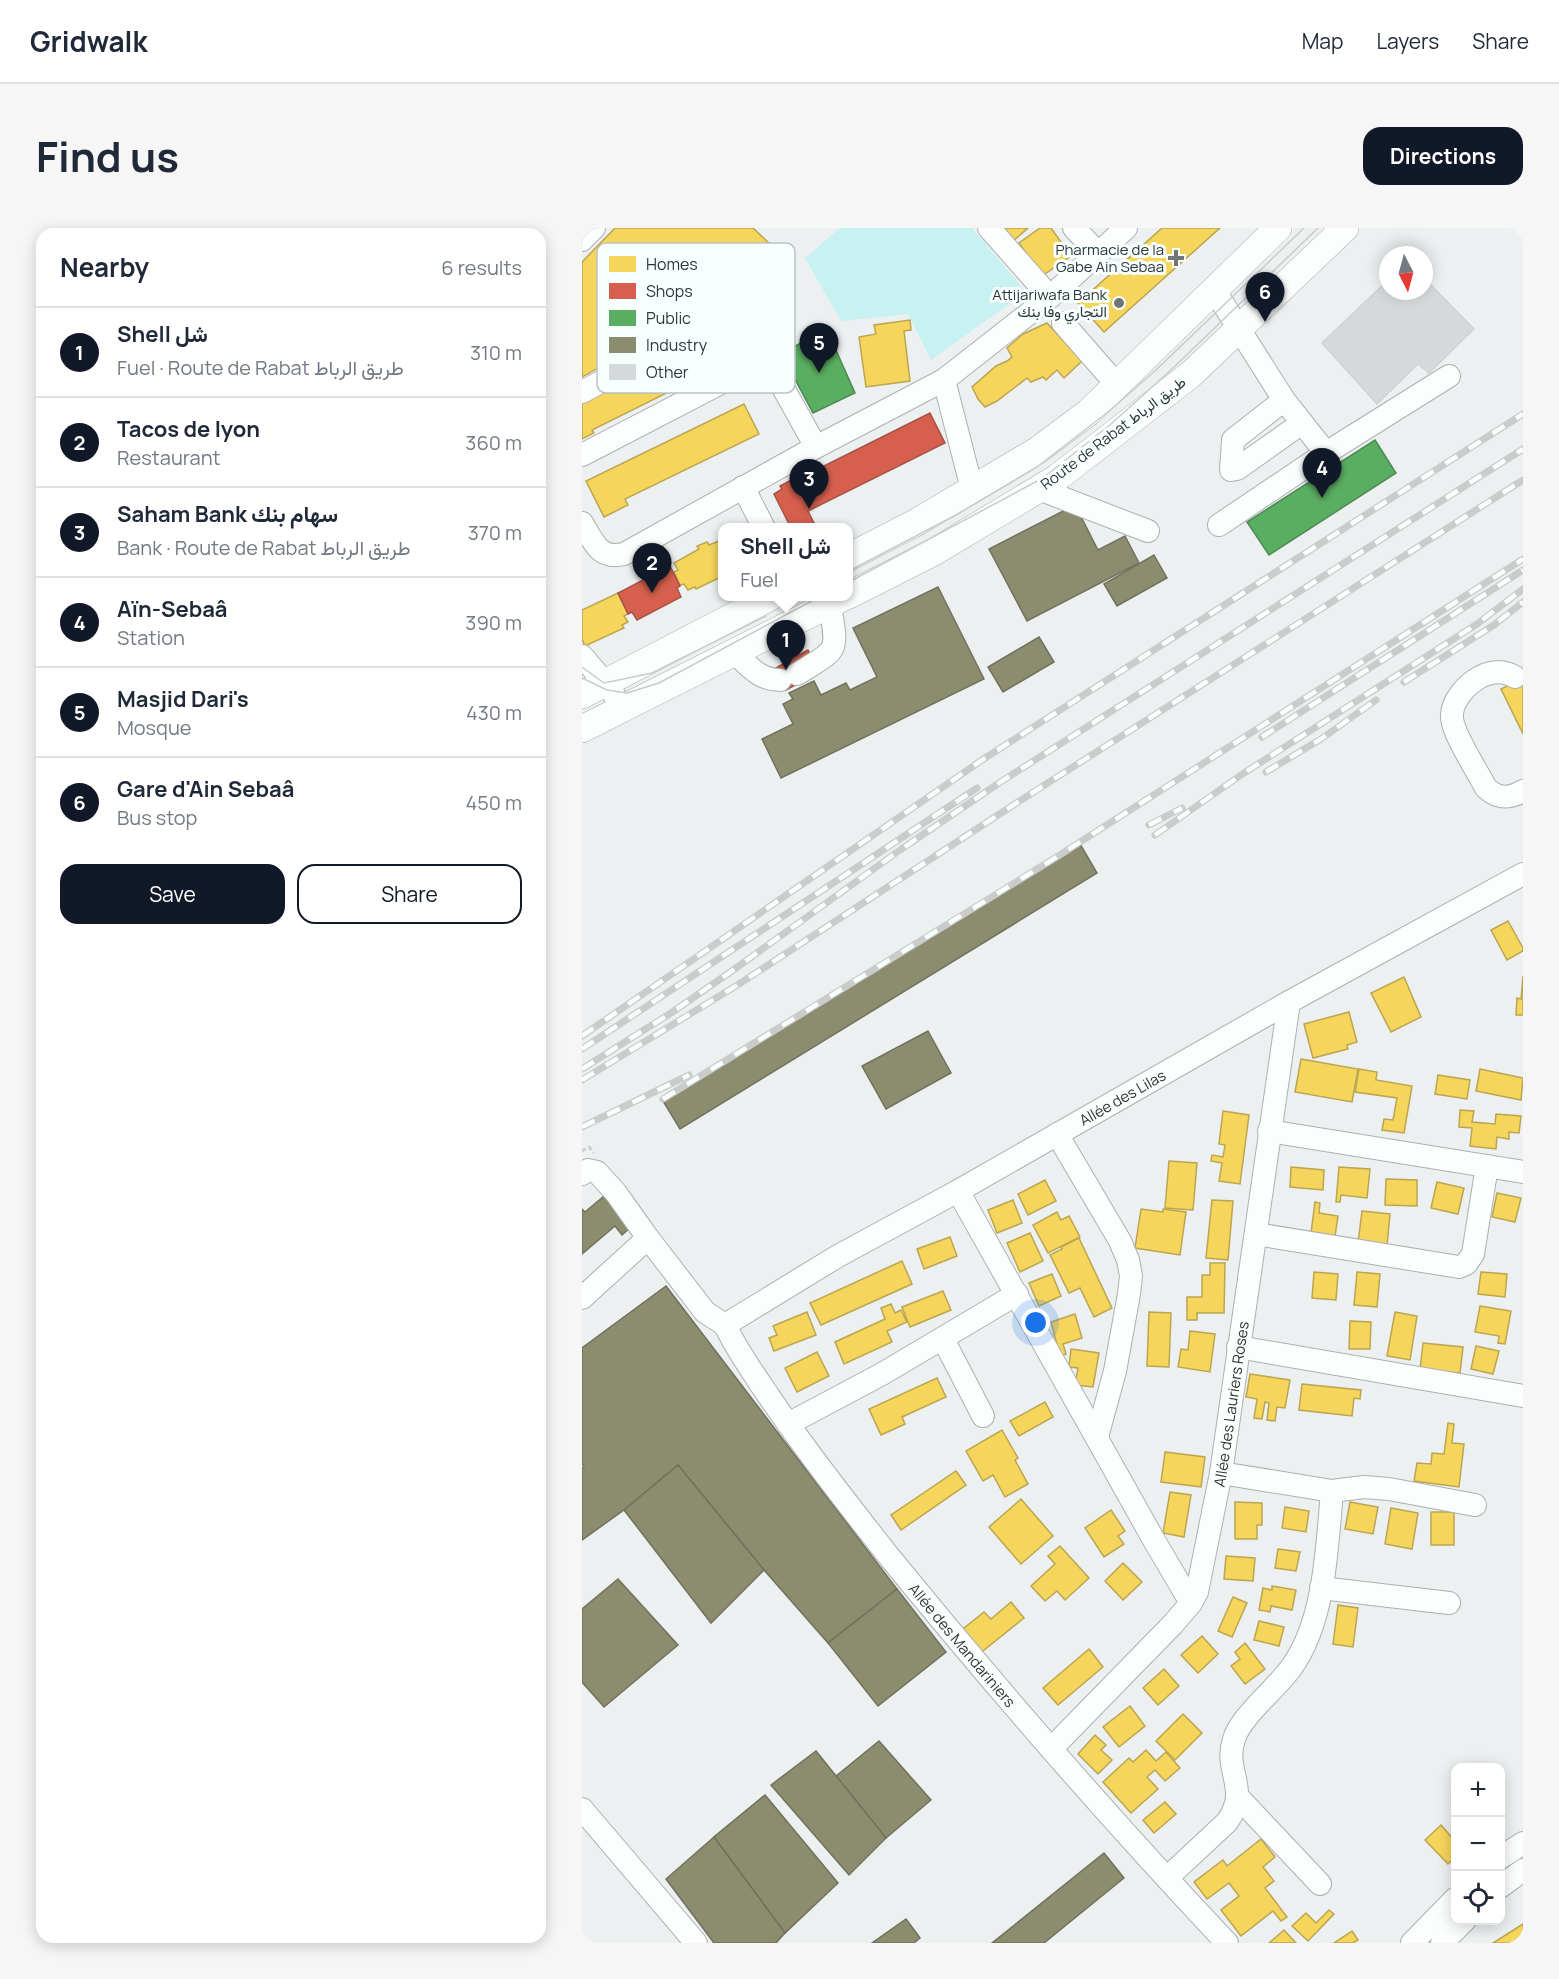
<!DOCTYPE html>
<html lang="en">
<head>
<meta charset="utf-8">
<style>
	:root { --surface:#fff; --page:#f6f6f7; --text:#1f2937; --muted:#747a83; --line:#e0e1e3; --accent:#111827 }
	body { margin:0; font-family:Manrope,Vazirmatn,sans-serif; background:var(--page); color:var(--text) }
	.controls { position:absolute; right:18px; bottom:18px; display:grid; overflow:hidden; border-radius:12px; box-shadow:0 3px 15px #0003 }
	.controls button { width:54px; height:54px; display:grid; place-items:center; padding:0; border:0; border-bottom:2px solid var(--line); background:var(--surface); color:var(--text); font:30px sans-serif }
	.compass { position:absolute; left:797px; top:18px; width:54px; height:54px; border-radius:50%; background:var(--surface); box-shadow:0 3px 15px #0003; rotate:174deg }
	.you { position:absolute; left:454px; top:1095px; width:21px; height:21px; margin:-15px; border:4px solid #fff; border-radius:50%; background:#1a73e8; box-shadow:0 0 0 9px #1a73e833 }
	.badge { display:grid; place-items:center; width:39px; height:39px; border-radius:50%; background:var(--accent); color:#fff; font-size:20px; font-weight:700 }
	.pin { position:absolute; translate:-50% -50px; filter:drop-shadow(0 2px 3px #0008) }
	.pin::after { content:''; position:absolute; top:32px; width:21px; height:18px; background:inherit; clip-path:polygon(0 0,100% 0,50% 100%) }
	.popup { position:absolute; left:136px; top:295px; width:135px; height:78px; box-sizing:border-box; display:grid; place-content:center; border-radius:12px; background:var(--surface); filter:drop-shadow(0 2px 4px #0005); font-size:20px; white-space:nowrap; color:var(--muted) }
	.popup b { font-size:22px; color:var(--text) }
	.popup::after { content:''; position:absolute; left:50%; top:100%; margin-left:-12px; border:12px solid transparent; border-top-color:var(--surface) }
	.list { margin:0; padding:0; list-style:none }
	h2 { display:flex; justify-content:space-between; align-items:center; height:78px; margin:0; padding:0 24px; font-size:26px }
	h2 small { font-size:20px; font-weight:400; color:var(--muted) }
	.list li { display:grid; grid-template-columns:39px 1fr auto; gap:18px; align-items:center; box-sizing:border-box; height:90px; padding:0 24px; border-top:2px solid var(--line) }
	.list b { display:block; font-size:22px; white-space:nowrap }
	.list p { margin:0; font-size:20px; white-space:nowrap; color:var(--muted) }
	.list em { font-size:20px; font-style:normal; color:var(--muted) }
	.actions { display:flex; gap:12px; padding:18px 24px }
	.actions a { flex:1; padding:14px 0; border:2px solid var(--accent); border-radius:18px; text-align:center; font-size:21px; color:var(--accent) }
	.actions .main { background:var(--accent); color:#fff }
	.icon { flex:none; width:33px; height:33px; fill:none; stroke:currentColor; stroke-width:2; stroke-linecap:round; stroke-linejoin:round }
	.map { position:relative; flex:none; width:941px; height:1715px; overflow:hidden; border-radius:18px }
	header { display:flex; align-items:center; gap:36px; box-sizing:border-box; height:84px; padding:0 30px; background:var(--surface); border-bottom:2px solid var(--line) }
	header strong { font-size:28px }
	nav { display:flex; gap:33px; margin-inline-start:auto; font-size:21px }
	.intro { display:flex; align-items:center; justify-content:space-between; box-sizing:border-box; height:144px; padding:0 36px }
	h1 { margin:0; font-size:42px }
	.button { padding:15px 27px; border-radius:18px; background:var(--accent); color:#fff; font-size:21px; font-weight:700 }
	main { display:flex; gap:36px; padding:0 36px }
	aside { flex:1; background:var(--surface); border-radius:18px; box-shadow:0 3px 15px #0003 }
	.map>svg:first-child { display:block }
	.green { fill:#c8f1f2 }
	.homes { fill:#f6d55c; stroke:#bba550; stroke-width:1.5 }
	.shops { fill:#d6604d; stroke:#a55346; stroke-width:1.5 }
	.public { fill:#5aae61; stroke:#4e8a54; stroke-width:1.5 }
	.industry { fill:#8c8c6e; stroke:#71725d; stroke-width:1.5 }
	.building { fill:#d6d9d9; stroke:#cfd3d3; stroke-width:1.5 }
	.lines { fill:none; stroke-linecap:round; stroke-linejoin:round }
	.minor-casing { stroke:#adb0b0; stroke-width:24 }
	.major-casing { stroke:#adb0b0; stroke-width:28 }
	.path { stroke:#cdcece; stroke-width:3; stroke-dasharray:4.5 3; stroke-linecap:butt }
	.minor { stroke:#fcfdfd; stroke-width:22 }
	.major { stroke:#fcfdfd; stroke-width:27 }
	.tram { stroke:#cacbcb; stroke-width:1.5 }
	.rail-casing { stroke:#cacbcb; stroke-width:7 }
	.rail { stroke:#f7ffff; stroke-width:4.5; stroke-dasharray:14; stroke-linecap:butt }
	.poi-dot { fill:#737676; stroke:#f7ffff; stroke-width:2 }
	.labels { text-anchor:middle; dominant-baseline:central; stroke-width:6; stroke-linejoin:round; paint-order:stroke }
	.poi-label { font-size:15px; fill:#323535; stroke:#f7ffff; text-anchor:end }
	.street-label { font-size:15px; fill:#323535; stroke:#f7ffff }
	.key { fill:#f7ffff; stroke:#bcc2c2; stroke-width:1.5 }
	.key-label { font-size:16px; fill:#323535 }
</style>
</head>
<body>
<header>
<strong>Gridwalk</strong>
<nav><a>Map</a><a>Layers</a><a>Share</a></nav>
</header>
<div class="intro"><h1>Find us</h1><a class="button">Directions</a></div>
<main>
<aside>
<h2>Nearby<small>6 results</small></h2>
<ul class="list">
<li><span class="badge">1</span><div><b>Shell شل</b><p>Fuel · Route de Rabat طريق الرباط</p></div><em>310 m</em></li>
<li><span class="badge">2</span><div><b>Tacos de lyon</b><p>Restaurant</p></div><em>360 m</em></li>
<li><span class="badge">3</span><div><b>Saham Bank سهام بنك</b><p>Bank · Route de Rabat طريق الرباط</p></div><em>370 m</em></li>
<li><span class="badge">4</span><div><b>Aïn-Sebaâ</b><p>Station</p></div><em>390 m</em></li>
<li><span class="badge">5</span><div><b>Masjid Dari's</b><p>Mosque</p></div><em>430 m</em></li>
<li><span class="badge">6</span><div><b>Gare d'Ain Sebaâ</b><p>Bus stop</p></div><em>450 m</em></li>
</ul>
<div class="actions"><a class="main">Save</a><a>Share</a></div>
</aside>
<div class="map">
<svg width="941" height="1715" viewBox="0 0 941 1715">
	<rect width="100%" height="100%" fill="#ecf0f0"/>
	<path class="green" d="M258,0H390L444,64L349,132L326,86L259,93L223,30Z"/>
	<g class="homes">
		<path d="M33,0H171L206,33L0,149V34Z"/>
		<path d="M418,0H446L430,14Z"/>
		<path d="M458,0H469L489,28L460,48L437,15Z"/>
		<path d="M580,0H638L522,104L496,75Z"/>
		<path d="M328,92L329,102L322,103L328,153L284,159L277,109L294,106L292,97Z"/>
		<path d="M465,95L500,133L482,150L475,142L464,152L461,149L449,154L445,150L415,173L403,179L396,171L390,159L414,138L425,133L430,129L425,120L441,106Z"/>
		<path d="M156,97L169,123L10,202L12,205L0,211V173Z"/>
		<path d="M162,176L177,206L43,271L46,277L22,289L4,253Z"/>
		<path d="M137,313L139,316L141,315V348L114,361L113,359L106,362L102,356L98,357L92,344L96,342L92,335L117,321L115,318L125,314L127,317Z"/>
		<path d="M36,365L46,386L42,388L46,394L40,397L42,400L3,418L0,411V382Z"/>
		<path d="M941,450V506L919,461Z"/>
		<path d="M926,693L941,720V723L925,732L909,702Z"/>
		<path d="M941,748V787H934L935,770L939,771Z"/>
		<path d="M822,749L839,789L809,804L789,765Z"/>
		<path d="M767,784L775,814L765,817L766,821L731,830L722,796Z"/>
		<path d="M719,831L776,841L770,874L713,864Z"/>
		<path d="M777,841L795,844L794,852L830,858L822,905L800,902L802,891L811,892L815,870L773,864Z"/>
		<path d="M898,841L941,850L939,872L894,863Z"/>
		<path d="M856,847L888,852L885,871L853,866Z"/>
		<path d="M878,882L892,883L890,894L913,896L914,886L939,888L937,905L927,904V911L915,909L914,921L888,918L890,900L877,899Z"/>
		<path d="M641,883L667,887L658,956L637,953L640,935L629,933L630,927L641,929L643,917L637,916Z"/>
		<path d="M587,933L615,935L611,982L583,980Z"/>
		<path d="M709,939L742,942L741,962L708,959Z"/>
		<path d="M757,939L788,941L785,970L759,967L758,974H754Z"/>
		<path d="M804,951L835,952V978L803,977Z"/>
		<path d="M463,952L474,973L446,987L436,966Z"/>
		<path d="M855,954L882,960L876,986L849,980Z"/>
		<path d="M915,965L939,970L933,994L910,989Z"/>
		<path d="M431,972L440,995L415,1005L406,982Z"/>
		<path d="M630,972L651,973L646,1032L624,1030Z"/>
		<path d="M733,974L738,975L737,985L756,988L753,1008L729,1005Z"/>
		<path d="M559,981L581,984V981L604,984L598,1027L553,1020Z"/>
		<path d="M780,983L808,986L805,1018L776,1015Z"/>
		<path d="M475,984L479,992L487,988L498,1009L466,1025L451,997Z"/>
		<path d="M448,1005L461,1033L438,1044L425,1015Z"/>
		<path d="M368,1009L375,1028L342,1041L335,1021Z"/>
		<path d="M497,1010L530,1080L512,1089L498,1060L487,1065L468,1027L480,1021L479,1019Z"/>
		<path d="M320,1033L330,1056L239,1097L228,1075Z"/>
		<path d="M628,1035H643L642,1085H615V1092H605V1069H620V1047H628Z"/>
		<path d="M732,1044L756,1046L754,1072L730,1070Z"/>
		<path d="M775,1044L798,1046L795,1079L772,1077Z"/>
		<path d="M899,1044L925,1046L923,1069L896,1066Z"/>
		<path d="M470,1046L479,1068L457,1078L447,1055Z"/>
		<path d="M361,1063L369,1082L328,1099L320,1079Z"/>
		<path d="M309,1076L313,1085L319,1082L325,1094L305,1103L310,1114L262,1136L253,1114L303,1091L299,1080Z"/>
		<path d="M898,1078L929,1083L923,1116L916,1115L917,1108L893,1104Z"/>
		<path d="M225,1084L234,1107L192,1123L187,1110L195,1107L191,1098Z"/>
		<path d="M567,1084L589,1085L587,1139L565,1138Z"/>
		<path d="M813,1084L835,1088L828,1132L805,1128Z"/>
		<path d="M493,1086L500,1110L481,1116L484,1126L478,1128L469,1094Z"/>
		<path d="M768,1093L789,1094L788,1121H767Z"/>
		<path d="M608,1103L633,1106L628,1144L596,1139L599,1121L606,1122Z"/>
		<path d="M841,1115L881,1119L878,1145L838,1142Z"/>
		<path d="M894,1118L917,1123L911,1146L889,1141Z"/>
		<path d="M489,1121L517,1125L511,1159L493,1157L496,1140L487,1139Z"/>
		<path d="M235,1124L247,1148L215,1164L203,1140Z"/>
		<path d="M668,1146L708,1152L703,1180L695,1179L693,1193L685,1192L687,1175L683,1174L680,1191L672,1190L675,1171L664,1169Z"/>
		<path d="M355,1150L364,1169L320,1189L323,1196L299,1207L287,1181Z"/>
		<path d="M720,1156L779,1162L778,1171L772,1170L770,1188L717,1182Z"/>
		<path d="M463,1174L471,1189L437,1208L428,1193Z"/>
		<path d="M866,1195L872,1196L870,1215L882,1216L877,1259L832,1253L835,1235L849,1236L850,1225L862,1226Z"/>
		<path d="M420,1202L436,1230L433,1232L446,1256L423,1269L411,1247L401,1253L384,1223Z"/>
		<path d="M583,1224L623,1229L619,1259L579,1254Z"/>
		<path d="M374,1243L384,1257L319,1302L309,1287Z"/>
		<path d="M588,1264L609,1267L602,1309L581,1305Z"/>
		<path d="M439,1271L471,1308L439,1336L407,1299Z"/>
		<path d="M653,1274L680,1275V1297H675V1311H653Z"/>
		<path d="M768,1274L796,1279L791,1306L763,1301Z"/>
		<path d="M703,1279L727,1283L724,1304L700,1300Z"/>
		<path d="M809,1280L836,1285L830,1321L803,1316Z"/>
		<path d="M529,1282L543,1303L536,1308L542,1316L522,1329L503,1300Z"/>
		<rect x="849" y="1284" width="23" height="33"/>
		<path d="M478,1318L507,1350L483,1372L475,1363L463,1373L449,1358L473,1336L466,1328Z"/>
		<path d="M696,1321L718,1324L714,1343L693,1340Z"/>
		<path d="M644,1328L673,1330L671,1353L642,1351Z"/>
		<path d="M541,1335L560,1354L541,1372L523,1353Z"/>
		<path d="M690,1358L714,1362L710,1382L689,1378L688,1384L677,1382L681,1360L690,1362Z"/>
		<path d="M651,1369L665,1375L650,1409L636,1403Z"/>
		<path d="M429,1374L442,1390L396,1427L377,1404L402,1384L409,1391Z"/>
		<path d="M756,1377L776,1380L771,1419L751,1416Z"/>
		<path d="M677,1393L702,1399L697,1418L672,1412Z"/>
		<path d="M620,1408L636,1426L616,1445L599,1427Z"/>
		<path d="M663,1415L683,1441L663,1456L649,1438L658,1431L653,1424Z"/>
		<path d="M507,1421L521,1439L476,1477L461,1460Z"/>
		<path d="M582,1441L597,1458L576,1477L561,1460Z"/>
		<path d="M548,1478L563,1498L537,1519L521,1499Z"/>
		<path d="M601,1486L620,1505L593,1532L574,1513Z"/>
		<path d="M513,1507L524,1517L519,1522L530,1532L516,1546L496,1526Z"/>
		<path d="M564,1522L574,1533L584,1524L598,1540L583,1553L573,1542L565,1549L576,1561L549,1585L521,1554L547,1530L551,1534Z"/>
		<path d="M583,1574L594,1586L572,1605L561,1592Z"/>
		<path d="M859,1597L873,1613V1629L866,1636L843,1612Z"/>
		<path d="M679,1611L693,1629L681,1639L692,1653L683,1660L705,1689L699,1693L691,1683L659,1708L639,1682L657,1668L647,1655L625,1671L612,1654L641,1632L645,1638Z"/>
		<path d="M747,1682L752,1686L726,1713L710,1698L724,1685L734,1695Z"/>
		<path d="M941,1696V1715H911Z"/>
		<path d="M702,1702L714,1715H687Z"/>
		<path d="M770,1703L776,1712L771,1715H752Z"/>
	</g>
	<g class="shops">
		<path d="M348,185L363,215L226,283L234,299L209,300L192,266L200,261L198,258L215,249L216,251Z"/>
		<path d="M88,338L98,358L95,360L99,369L55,392L50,384L46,386L36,365Z"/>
		<path d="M226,422L232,434L219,454L204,462L192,441Z"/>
	</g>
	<g class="public">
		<path d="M245,102L273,165L231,185L199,125Z"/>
		<path d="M793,212L814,245L687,327L665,294Z"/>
	</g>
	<g class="industry">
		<path d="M493,277L516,322L543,308L557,335L445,393L407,321Z"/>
		<path d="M572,327L585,350L535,378L522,356Z"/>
		<path d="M356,359L402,451L199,550L180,511L211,496L201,476L211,471L207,465L232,453L239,467L264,455L268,462L295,449L271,400Z"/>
		<path d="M457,409L472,434L421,464L406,439Z"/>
		<path d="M498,616L515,645L98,901L81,873Z"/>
		<path d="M346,803L369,845L304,881L280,838Z"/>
		<path d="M22,968L48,1000L40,1007L33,998L0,1026V981L3,984Z"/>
		<path d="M84,1058L315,1361L246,1415L182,1342L96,1237L42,1282L0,1312V1240L2,1239L0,1236V1120Z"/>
		<path d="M96,1237L182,1342L129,1395L42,1282Z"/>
		<path d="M36,1351L96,1417L22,1479L0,1454V1381Z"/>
		<path d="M315,1361L364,1424L296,1478L246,1415Z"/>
		<path d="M297,1513L349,1572L304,1610L254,1548Z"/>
		<path d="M234,1523L304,1610L267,1647L189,1557Z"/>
		<path d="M183,1567L256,1655L203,1705L132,1609Z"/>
		<path d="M132,1609L203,1705L194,1715H132L84,1651Z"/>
		<path d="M522,1625L542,1650L462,1715H410Z"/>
		<path d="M324,1691L338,1710L332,1715H290Z"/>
	</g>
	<path class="building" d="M842,50L892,101L847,145L836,136L795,176L740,115L806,52V63H842Z"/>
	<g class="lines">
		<g class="minor-casing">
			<g id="minor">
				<path d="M407,0L468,69"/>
				<path d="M492,0L516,25"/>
				<path d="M0,12L12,0"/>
				<path d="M633,63L702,172L744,225"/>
				<path d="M481,95L536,158"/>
				<path d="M362,152L390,261"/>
				<path d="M0,164L149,84L155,83L160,86L234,219"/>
				<path d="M702,172L651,212L649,242L655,241L720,195"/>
				<path d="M0,227L185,131"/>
				<path d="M161,259L182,300"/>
				<path d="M457,261L566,303"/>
				<path d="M0,295C12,314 17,332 42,326L234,219L362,152L468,69L544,0"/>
				<path d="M637,297L744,225L867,148"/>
				<path d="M153,425C167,438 177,452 198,452"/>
				<path d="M0,428L30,463L40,482"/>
				<path d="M215,446C257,420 256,426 248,377"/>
				<path d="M933,449C922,442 910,443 898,449C885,456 869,473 870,489C870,505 896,544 904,560C916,571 927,571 941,563"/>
				<path d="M687,903L941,944"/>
				<path d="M475,906L538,1013L546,1032L549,1048L547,1066L533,1143L515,1209"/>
				<path d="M0,946L6,942L15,944L34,965L66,1010"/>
				<path d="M376,963L573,1314L609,1375"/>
				<path d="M674,1006L877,1039L884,1036L891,1026L905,938"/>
				<path d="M0,1070L66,1010L123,1084L143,1097"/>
				<path id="s1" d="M143,1097L256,1028L376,963L707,774L941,646"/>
				<path id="s2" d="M143,1097C155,1123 172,1146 188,1170C225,1224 265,1275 305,1326C414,1460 527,1590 645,1715"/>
				<path d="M361,1111L401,1188"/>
				<path d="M656,1119L941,1168"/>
				<path d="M206,1196L300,1146L435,1066"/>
				<path d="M639,1245L750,1263L782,1259L807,1261L893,1277"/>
				<path d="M739,1360L867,1375"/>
				<path id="s3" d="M469,1521L591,1396L609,1375L615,1364L639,1245L707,774"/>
				<path d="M656,1569L738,1656"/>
				<path d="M0,1581L114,1715"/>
				<path d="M918,1630L941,1615"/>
				<path d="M585,1650L645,1594C669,1560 641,1544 652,1511C659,1488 694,1461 709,1440C743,1394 745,1319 750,1263"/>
				<path d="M918,1659L941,1642"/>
				<path d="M830,1715L873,1671"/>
				<path d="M860,1715L883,1692"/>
			</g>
		</g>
		<g class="major-casing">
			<g id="major">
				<path d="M267,329L335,294L456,222L507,184L696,0"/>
				<path d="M267,367L352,324L475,250L608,147L763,0"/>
				<path d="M0,467L190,368"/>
				<path d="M0,501L264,368"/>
			</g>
		</g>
		<path class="path" d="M0,923L7,919L12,925"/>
		<use href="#minor" class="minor"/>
		<use href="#major" class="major"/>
		<g class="tram">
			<path d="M267,343L374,287L455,239L526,184L575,141L722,0"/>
			<path d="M267,354L461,250L529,196L589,142L736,0"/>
			<path d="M0,439L22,455L70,445L184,388"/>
			<path d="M0,450L25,462L45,465L77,455L239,368"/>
		</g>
		<g class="rail-casing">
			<g id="rail">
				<path d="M822,454L912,397L941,374"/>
				<path d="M680,509L941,342"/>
				<path d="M684,544L739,511L794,472"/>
				<path d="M567,597L600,580"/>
				<path d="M573,607L662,545L895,396L941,361"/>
				<path d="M0,808L403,530L941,186"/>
				<path d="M0,821L395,560"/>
				<path d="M0,841L89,785L147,745L318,622L420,553L941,221"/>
				<path d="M0,852L157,756L436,574L941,252"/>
				<path d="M81,871L473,630L941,331"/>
				<path d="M0,899L107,847"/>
			</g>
		</g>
		<use href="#rail" class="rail"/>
	</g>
	<g class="poi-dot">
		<path d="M591 21h6v6h6v6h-6v6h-6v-6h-6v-6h6z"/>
		<circle cx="537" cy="75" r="6"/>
	</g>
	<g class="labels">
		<g class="poi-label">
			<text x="582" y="21">Pharmacie de la<tspan x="582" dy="17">Gabe Ain Sebaa</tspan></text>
			<text x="525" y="66">Attijariwafa Bank<tspan x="525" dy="17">التجاري وفا بنك</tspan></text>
		</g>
		<g class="street-label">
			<text transform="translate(531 205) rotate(-37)">Route de Rabat طريق الرباط</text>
			<text stroke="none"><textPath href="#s1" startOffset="458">Allée des Lilas</textPath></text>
			<text stroke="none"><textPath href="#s3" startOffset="406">Allée des Lauriers Roses</textPath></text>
			<text stroke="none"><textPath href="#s2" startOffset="399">Allée des Mandariniers</textPath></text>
		</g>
	</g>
	<rect x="15" y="15" width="198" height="150" rx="9" class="key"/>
	<rect x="27" y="28" width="27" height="16" fill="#f6d55c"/>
	<rect x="27" y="55" width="27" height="16" fill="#d6604d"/>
	<rect x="27" y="82" width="27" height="16" fill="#5aae61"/>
	<rect x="27" y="109" width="27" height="16" fill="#8c8c6e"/>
	<rect x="27" y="136" width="27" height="16" fill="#d6d9d9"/>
	<g class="key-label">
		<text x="64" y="42">Homes</text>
		<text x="64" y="69">Shops</text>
		<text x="64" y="96">Public</text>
		<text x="64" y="123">Industry</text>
		<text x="64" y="150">Other</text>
	</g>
</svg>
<div class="controls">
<button>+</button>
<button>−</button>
<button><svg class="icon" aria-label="locate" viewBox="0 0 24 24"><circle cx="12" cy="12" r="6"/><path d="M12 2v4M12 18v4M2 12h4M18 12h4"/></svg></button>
</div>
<svg class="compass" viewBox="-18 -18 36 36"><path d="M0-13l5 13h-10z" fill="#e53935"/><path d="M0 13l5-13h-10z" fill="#747a83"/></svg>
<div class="you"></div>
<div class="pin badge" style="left:204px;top:442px">1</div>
<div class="popup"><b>Shell شل</b>Fuel</div>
<div class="pin badge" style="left:70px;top:365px">2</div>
<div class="pin badge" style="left:227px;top:281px">3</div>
<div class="pin badge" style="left:740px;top:270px">4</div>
<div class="pin badge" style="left:237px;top:145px">5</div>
<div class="pin badge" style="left:683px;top:94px">6</div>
</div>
</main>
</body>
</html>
